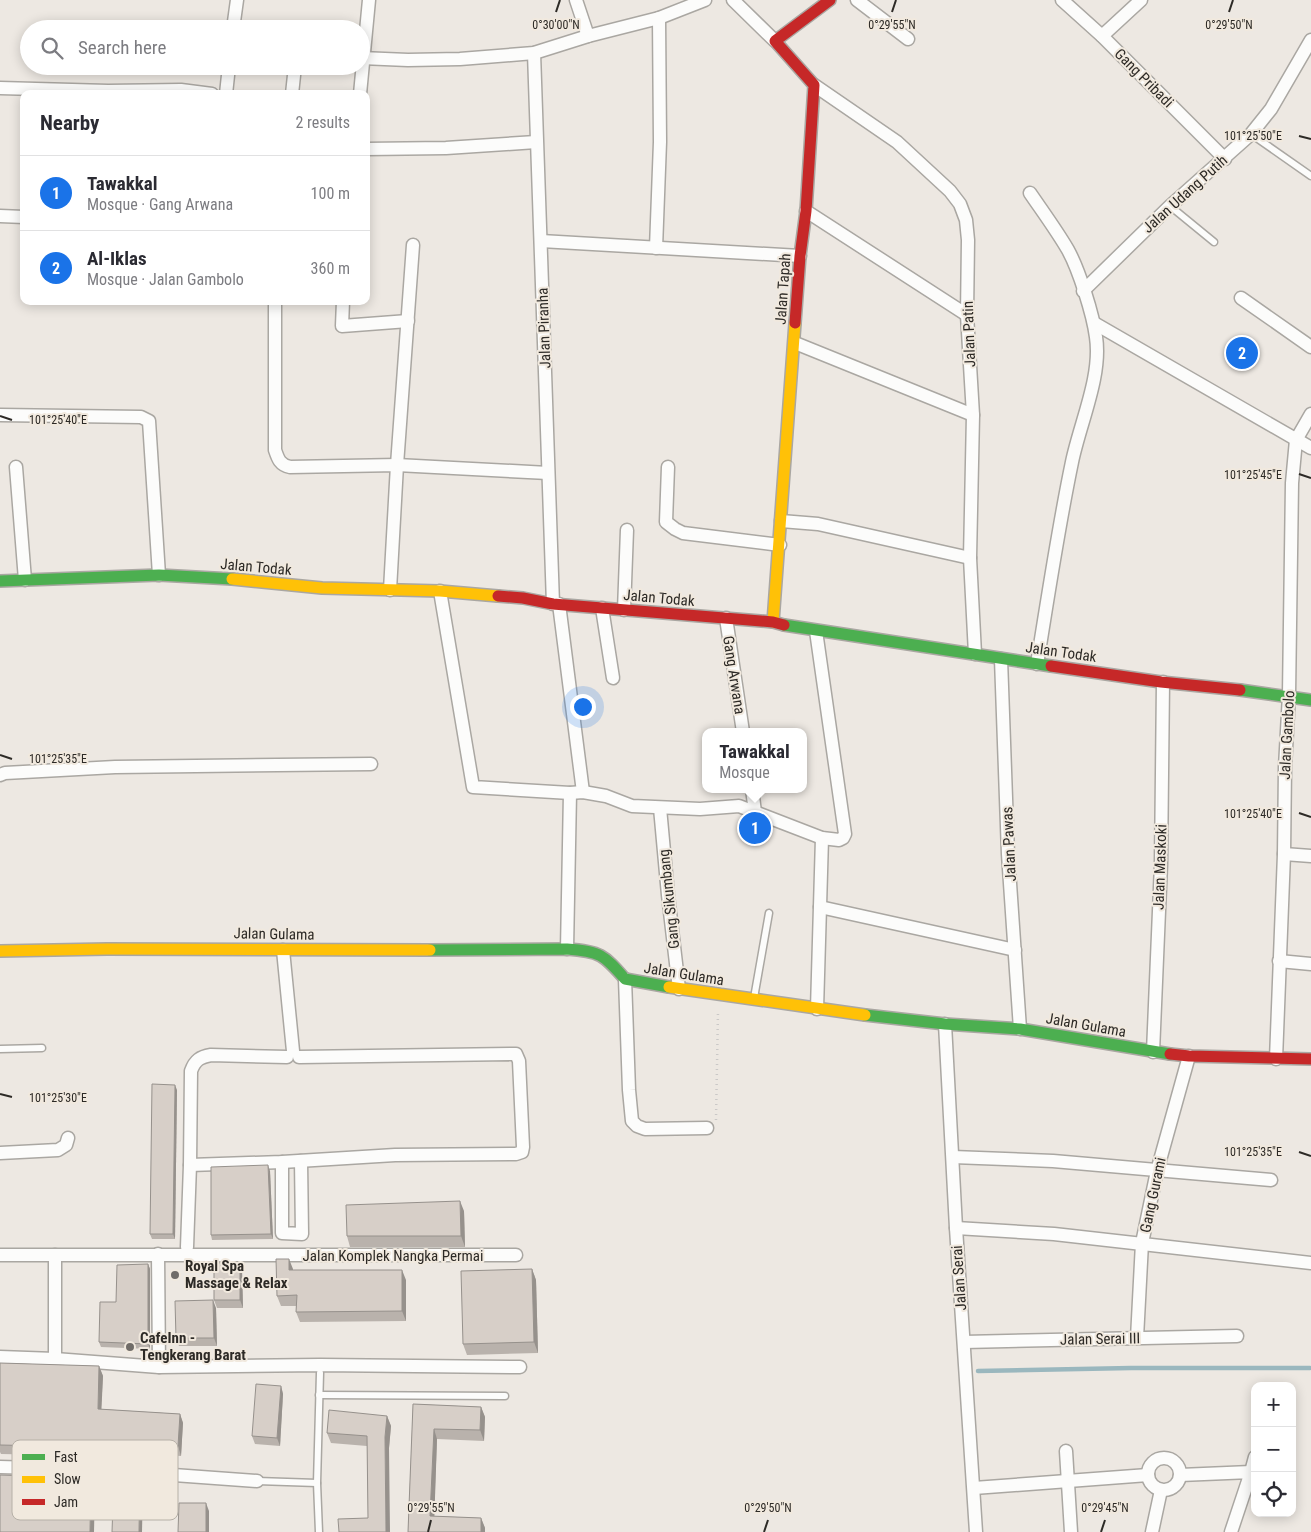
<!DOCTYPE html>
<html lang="en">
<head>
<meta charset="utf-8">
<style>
	:root { --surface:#fff; --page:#f7f7f7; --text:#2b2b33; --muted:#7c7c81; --line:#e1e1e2; --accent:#1a73e8 }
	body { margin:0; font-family:"Roboto Condensed",sans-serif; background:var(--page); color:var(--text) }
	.controls { position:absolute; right:15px; bottom:15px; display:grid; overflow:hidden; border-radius:10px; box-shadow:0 2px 12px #0003 }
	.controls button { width:45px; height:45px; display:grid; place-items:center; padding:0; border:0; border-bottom:1px solid var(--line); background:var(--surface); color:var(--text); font:25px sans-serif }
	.you { position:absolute; left:582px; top:706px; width:18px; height:18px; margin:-12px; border:4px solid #fff; border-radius:50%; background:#1a73e8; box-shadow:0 0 0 8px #1a73e833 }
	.badge { display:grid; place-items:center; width:32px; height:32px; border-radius:50%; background:var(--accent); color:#fff; font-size:16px; font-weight:700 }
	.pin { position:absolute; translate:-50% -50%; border:2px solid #fff; box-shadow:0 1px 5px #0006 }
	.popup { position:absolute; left:702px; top:728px; width:105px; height:65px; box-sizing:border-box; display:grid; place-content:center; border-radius:10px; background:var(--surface); filter:drop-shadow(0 1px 4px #0005); font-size:16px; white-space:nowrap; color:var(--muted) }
	.popup b { font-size:19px; color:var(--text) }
	.popup::after { content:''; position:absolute; left:50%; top:100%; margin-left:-10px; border:10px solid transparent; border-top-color:var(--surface) }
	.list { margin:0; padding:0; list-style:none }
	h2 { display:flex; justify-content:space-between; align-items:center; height:65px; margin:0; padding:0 20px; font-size:21px }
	h2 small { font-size:16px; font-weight:400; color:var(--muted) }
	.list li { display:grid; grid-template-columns:32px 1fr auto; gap:15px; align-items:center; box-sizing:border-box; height:75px; padding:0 20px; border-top:1px solid var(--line) }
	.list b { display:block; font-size:19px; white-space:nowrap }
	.list p { margin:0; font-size:16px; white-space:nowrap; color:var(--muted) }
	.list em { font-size:16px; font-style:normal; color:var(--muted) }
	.icon { flex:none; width:28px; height:28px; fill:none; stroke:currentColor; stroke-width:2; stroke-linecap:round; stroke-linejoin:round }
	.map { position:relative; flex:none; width:1311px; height:1532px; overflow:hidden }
	.search { position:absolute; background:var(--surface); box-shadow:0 2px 12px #0003; left:20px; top:20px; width:350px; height:55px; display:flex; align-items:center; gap:12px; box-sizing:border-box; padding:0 18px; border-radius:28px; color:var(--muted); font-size:19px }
	.panel { position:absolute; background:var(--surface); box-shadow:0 2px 12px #0003; left:20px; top:90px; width:350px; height:215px; border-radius:10px }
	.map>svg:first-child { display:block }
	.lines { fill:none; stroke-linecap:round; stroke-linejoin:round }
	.stream { stroke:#9ab7be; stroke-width:4.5 }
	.lane-casing { stroke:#aaa7a2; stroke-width:9 }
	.street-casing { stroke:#aaa7a2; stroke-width:15 }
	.fast-casing { stroke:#aaa7a2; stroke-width:14 }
	.slow-casing { stroke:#aaa7a2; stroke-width:14 }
	.jam-casing { stroke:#aaa7a2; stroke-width:14 }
	.path { stroke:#cac8c7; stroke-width:2.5; stroke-dasharray:1 4; stroke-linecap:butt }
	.lane { stroke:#fcfcfb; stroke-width:6 }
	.street { stroke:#fcfcfb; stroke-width:12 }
	.fast { stroke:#4caf50; stroke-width:11 }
	.slow { stroke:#ffc107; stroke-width:11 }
	.jam { stroke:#c62828; stroke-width:11 }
	.wall { fill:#b9b2ac }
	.shaded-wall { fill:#96918c }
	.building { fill:#d7cfc8; stroke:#96918c }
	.ticks { fill:none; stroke:#2d2a26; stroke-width:2 }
	.poi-dot { fill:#706c68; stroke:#f1e9de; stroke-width:2 }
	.labels { text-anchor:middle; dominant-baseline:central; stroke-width:4; stroke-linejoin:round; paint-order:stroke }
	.street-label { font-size:15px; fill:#2d2a26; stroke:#f1e9de }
	.poi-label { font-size:15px; font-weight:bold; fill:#2d2a26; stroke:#f1e9de; text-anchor:start }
	.key { fill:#f1e9de; stroke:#b6b0a7; stroke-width:1 }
	.key-label { font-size:14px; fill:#2d2a26 }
	.ticks-label { font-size:12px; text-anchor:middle; fill:#2d2a26; stroke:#f1e9de; stroke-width:4; stroke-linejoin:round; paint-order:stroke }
</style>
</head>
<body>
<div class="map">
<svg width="1311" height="1532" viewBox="0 0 1311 1532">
	<rect width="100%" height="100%" fill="#ede8e2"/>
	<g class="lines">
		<path class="stream" d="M978,1371L1131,1368H1310"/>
		<g class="lane-casing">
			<g id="lane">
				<path d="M1251,134L1311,176"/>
				<path d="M1170,206L1214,242"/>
				<path d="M754,998L769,913"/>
				<path d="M0,1049L42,1048"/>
				<path d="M319,1395L505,1396"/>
				<path d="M257,1481L317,1483"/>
				<path d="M319,1532L317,1483L320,1373"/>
			</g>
		</g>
		<g class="street-casing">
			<g id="street">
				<path d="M576,0L588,36"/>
				<path d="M733,0L775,41"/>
				<path d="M857,0L908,39"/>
				<path d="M1062,0L1102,36L1225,159"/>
				<path d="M233,29L237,0"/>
				<path d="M1102,36L1141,0"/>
				<path d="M534,53L553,604"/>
				<path d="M361,58L408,60L460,59L534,53L588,36L659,18L705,0"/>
				<path d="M814,85L897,142L950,191L960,204L966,220L968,240L967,315L973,415L970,558L975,654"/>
				<path d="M0,88L108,91L181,90L212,94"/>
				<path d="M226,94L229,66"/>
				<path d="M292,94L295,66"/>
				<path d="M360,94L369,0"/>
				<path d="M366,149L446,148L536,142"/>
				<path d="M1030,193C1043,212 1057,231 1068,250C1079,270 1093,314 1096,337C1102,376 1080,423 1072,462C1058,529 1048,597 1037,664"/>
				<path d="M806,211L967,315"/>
				<path d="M0,216L24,217"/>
				<path d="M541,241L800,256"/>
				<path d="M656,248L660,142L659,18"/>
				<path d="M1083,291L1170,206L1251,134L1271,109L1311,40"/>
				<path d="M1241,298L1311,347"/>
				<path d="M275,301V450C278,459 280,465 290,467L397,465L548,473"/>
				<path d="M343,301L342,326L408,321"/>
				<path d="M1094,323L1311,448"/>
				<path d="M795,343L973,415"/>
				<path d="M0,415L141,417L149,421L159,575"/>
				<path d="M16,467L25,580"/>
				<path d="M668,467L666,522L675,529L683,533L780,545"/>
				<path d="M781,521L818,524L970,558"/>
				<path d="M390,590L397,465L413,245"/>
				<path d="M440,591L473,787L570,793L583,792L606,796L632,806L700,809L739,806L822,838L839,840L843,838L845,834L816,631"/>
				<path d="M559,604L583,792"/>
				<path d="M602,608L613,678"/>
				<path d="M624,610L627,530"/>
				<path d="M726,618L743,732"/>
				<path d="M1001,659L1008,854L1020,1029"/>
				<path d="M0,775L5,773L115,767L371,764"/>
				<path d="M752,789L755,812"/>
				<path d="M660,808L668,895L679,989"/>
				<path d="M1284,854L1311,856"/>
				<path d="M820,907L1015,950"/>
				<path d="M567,949L570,793"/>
				<path d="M283,950L293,1051"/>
				<path d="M1279,961L1311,964"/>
				<path d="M625,979L629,1090L632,1121L637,1126L645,1129L707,1128"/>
				<path d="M817,1009L822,838"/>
				<path d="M945,1024L956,1228L976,1532"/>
				<path d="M1153,1052L1161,864L1163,682"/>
				<path d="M1276,1059L1284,854L1285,767L1289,695L1292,483L1296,440L1311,414"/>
				<path d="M0,1153L58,1150L66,1145L68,1138"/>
				<path d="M953,1157L1053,1161L1271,1180"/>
				<path d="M282,1162V1233L302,1234L301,1161"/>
				<path d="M190,1165L282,1162L395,1155L516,1154L522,1152L523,1147L519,1061L516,1054L299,1057"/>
				<path d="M956,1228L1054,1234L1311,1263"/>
				<path d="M187,1247L190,1165L191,1071C195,1060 200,1057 211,1055L287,1057"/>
				<path d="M158,1254L159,1367"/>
				<path d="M0,1255H516"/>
				<path d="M55,1255V1359"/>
				<path d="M1137,1338L1142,1243L1157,1171L1189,1056"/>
				<path d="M964,1342L1237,1336"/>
				<path d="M0,1357L55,1359L159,1367L320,1365L520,1367"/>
				<path d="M1066,1451L1071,1532"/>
				<circle cx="1164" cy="1474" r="16"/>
				<path d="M0,1467L105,1470L257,1481"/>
				<path d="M1251,1472L1255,1457"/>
				<path d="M1180,1475L1251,1472L1231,1532"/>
				<path d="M974,1488L1148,1475"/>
				<path d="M1152,1532L1161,1490"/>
			</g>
		</g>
		<g class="fast-casing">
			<g id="fast">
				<path d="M0,581L159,575L232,579"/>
				<path d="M784,625L1051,666"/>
				<path d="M1240,690L1311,700"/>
				<path d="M430,950L567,949C600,951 604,955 625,979L669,987"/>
				<path d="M865,1015L945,1024L1020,1029L1170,1054"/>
			</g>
		</g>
		<g class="slow-casing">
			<g id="slow">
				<path d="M232,579L322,588L440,591L498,596"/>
				<path d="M773,622L795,323"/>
				<path d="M0,951L107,949L430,950"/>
				<path d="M669,987L865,1015"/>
			</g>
		</g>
		<g class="jam-casing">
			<g id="jam">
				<path d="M795,323L800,256L806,211L814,85L775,41L830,0"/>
				<path d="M498,596L523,598L553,604L773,622L784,625"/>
				<path d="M1051,666L1161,682L1240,690"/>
				<path d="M1170,1054L1189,1056L1311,1059"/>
			</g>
		</g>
		<path class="path" d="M716,1120L718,1011"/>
		<use href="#lane" class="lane"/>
		<use href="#street" class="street"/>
		<use href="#fast" class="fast"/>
		<use href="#slow" class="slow"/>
		<use href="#jam" class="jam"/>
	</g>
	<g class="wall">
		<path d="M177,1090L175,1239H152L150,1234Z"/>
		<path d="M270,1171L273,1239L212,1240L211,1235Z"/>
		<path d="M464,1211L465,1247H350L347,1236Z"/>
		<path d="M148,1264L150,1269V1349L101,1347L99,1342L116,1302Z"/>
		<path d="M293,1269V1270L406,1280V1321L300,1322L296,1312V1306H281L277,1296Z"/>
		<path d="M532,1269L536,1280L538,1353L467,1355L463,1344Z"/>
		<path d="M242,1270L243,1308H217L214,1300Z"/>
		<path d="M216,1308L217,1346H179L176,1338Z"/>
		<path d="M0,1363L99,1366L103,1376L101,1409L180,1414L183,1423L181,1456L101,1451V1456L1,1454L0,1452Z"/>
		<path d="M281,1386L283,1394L280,1446L255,1444L252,1436Z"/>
		<path d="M413,1404L481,1407L485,1417L484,1441L437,1439L434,1516L481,1518L485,1528V1532H408Z"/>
		<path d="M387,1416L391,1426L389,1448L368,1518L367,1446L331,1443L327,1433Z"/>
	</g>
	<g class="shaded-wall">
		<path d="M175,1085L177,1090L175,1239L173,1234Z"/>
		<path d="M268,1165L270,1171L273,1239L271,1234Z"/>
		<path d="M460,1201L464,1211L465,1247L461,1236Z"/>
		<path d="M289,1259L293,1269V1280L289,1270Z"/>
		<path d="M240,1262L242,1270L243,1308L240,1300Z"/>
		<path d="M148,1264L150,1269V1349L148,1344Z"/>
		<path d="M532,1269L536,1280L538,1353L534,1342Z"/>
		<path d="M402,1270L406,1280V1321L402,1311Z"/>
		<path d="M213,1300L216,1308L217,1346L214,1338Z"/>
		<path d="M99,1366L103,1376L101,1418L98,1409Z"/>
		<path d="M281,1386L283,1394L280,1446L277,1438Z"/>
		<path d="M481,1407L485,1417L484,1441L480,1430Z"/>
		<path d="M180,1414L183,1423L181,1456L178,1446Z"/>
		<path d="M387,1416L391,1426L389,1448L390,1532H386L385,1437Z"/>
		<path d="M434,1429L437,1439L434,1527L430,1516Z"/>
		<path d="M98,1442L101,1451V1456L97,1447Z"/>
		<path d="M140,1477L143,1485L142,1532H139Z"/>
		<path d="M91,1478L95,1488L94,1532H90Z"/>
		<path d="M206,1503L209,1511V1532H206Z"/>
		<path d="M481,1518L485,1528V1532H481Z"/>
	</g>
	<g class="building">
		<path d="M152,1084L175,1085L173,1234H150Z"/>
		<path d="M268,1165L271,1234L211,1235V1167Z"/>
		<path d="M460,1201L461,1236H347L346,1205Z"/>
		<path d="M276,1259H289V1270H402V1311L296,1312L297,1295L277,1296Z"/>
		<path d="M240,1262V1300H214V1263Z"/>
		<path d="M148,1264V1344L99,1342L100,1302H116L117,1265Z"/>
		<path d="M532,1269L534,1342L463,1344L461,1271Z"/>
		<path d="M213,1300L214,1338H176L175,1301Z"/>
		<path d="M0,1363L99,1366L98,1409L180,1414L178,1446L98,1442L97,1447L0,1445Z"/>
		<path d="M256,1384L281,1386L277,1438L252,1436Z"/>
		<path d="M413,1404L481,1407L480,1430L434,1429L430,1516L481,1518V1532H408Z"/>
		<path d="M329,1410L387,1416L385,1437L386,1532H339L338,1519L368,1518L367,1436L327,1433Z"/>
		<path d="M0,1475L91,1478L90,1532H0Z"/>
		<path d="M114,1476L140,1477L139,1532H112Z"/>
		<path d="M179,1503H206V1532H178Z"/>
	</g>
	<path class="ticks" d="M556,12L560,0M892,12L896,0M1229,12L1233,0M1299,136L1311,139M0,416L12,420M1299,474L1311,478M0,755L12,759M1299,813L1311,817M0,1094L12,1097M1299,1152L1311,1156M428,1532L431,1520M764,1532L768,1520M1101,1532L1105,1520"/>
	<g class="poi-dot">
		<circle cx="175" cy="1275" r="5"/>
		<circle cx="130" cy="1347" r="5"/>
	</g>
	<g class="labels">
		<g class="street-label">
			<text transform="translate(1144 78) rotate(45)">Gang Pribadi</text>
			<text transform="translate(1185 194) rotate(-42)">Jalan Udang Putih</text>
			<text transform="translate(783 289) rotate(-86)">Jalan Tapah</text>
			<text transform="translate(544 328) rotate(-92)">Jalan Piranha</text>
			<text transform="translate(969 334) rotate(-92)">Jalan Patin</text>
			<text transform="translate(256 567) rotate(5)">Jalan Todak</text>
			<text transform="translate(659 598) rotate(5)">Jalan Todak</text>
			<text transform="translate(1061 652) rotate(8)">Jalan Todak</text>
			<text transform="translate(734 675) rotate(81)">Gang Arwana</text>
			<text transform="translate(1287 735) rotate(-87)">Jalan Gambolo</text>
			<text transform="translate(1009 844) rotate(-93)">Jalan Pawas</text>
			<text transform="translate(1160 867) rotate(-88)">Jalan Maskoki</text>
			<text transform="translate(669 899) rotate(-96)">Gang Sikumbang</text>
			<text transform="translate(274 934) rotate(1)">Jalan Gulama</text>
			<text transform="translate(684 974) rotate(9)">Jalan Gulama</text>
			<text transform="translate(1086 1025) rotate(10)">Jalan Gulama</text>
			<text transform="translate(1153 1195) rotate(-78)">Gang Gurami</text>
			<text x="393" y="1256">Jalan Komplek Nangka Permai</text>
			<text transform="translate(959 1278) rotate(-94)">Jalan Serai</text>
			<text transform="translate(1100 1339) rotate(-1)">Jalan Serai III</text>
		</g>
		<g class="poi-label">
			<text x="185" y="1266">Royal Spa<tspan x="185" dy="17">Massage &amp; Relax</tspan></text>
			<text x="140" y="1338">CafeInn -<tspan x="140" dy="17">Tengkerang Barat</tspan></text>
		</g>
	</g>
	<rect x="12" y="1440" width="166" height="80" rx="8" class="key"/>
	<rect x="22" y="1454" width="23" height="6" fill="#4caf50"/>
	<rect x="22" y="1476" width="23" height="7" fill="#ffc107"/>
	<rect x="22" y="1499" width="23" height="6" fill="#c62828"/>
	<g class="key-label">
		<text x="54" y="1462">Fast</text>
		<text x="54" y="1484">Slow</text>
		<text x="54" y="1507">Jam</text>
	</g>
	<g class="ticks-label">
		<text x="556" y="29">0°30'00"N</text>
		<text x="892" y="29">0°29'55"N</text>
		<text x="1229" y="29">0°29'50"N</text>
		<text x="1253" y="140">101°25'50"E</text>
		<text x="58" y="424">101°25'40"E</text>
		<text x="1253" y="479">101°25'45"E</text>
		<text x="58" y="763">101°25'35"E</text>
		<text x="1253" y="818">101°25'40"E</text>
		<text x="58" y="1102">101°25'30"E</text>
		<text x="1253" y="1156">101°25'35"E</text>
		<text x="431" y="1512">0°29'55"N</text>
		<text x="768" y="1512">0°29'50"N</text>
		<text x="1105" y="1512">0°29'45"N</text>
	</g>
</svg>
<div class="controls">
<button>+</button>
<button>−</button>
<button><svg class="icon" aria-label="locate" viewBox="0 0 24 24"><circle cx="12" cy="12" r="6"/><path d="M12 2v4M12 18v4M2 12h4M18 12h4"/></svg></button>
</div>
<div class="you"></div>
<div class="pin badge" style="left:755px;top:828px">1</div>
<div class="popup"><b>Tawakkal</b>Mosque</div>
<div class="pin badge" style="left:1242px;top:353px">2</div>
<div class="search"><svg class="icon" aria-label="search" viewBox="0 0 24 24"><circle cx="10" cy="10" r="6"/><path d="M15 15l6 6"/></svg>Search here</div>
<section class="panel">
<h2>Nearby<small>2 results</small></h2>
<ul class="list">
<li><span class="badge">1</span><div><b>Tawakkal</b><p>Mosque · Gang Arwana</p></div><em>100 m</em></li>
<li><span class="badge">2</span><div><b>Al-Iklas</b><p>Mosque · Jalan Gambolo</p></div><em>360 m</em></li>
</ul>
</section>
</div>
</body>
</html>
